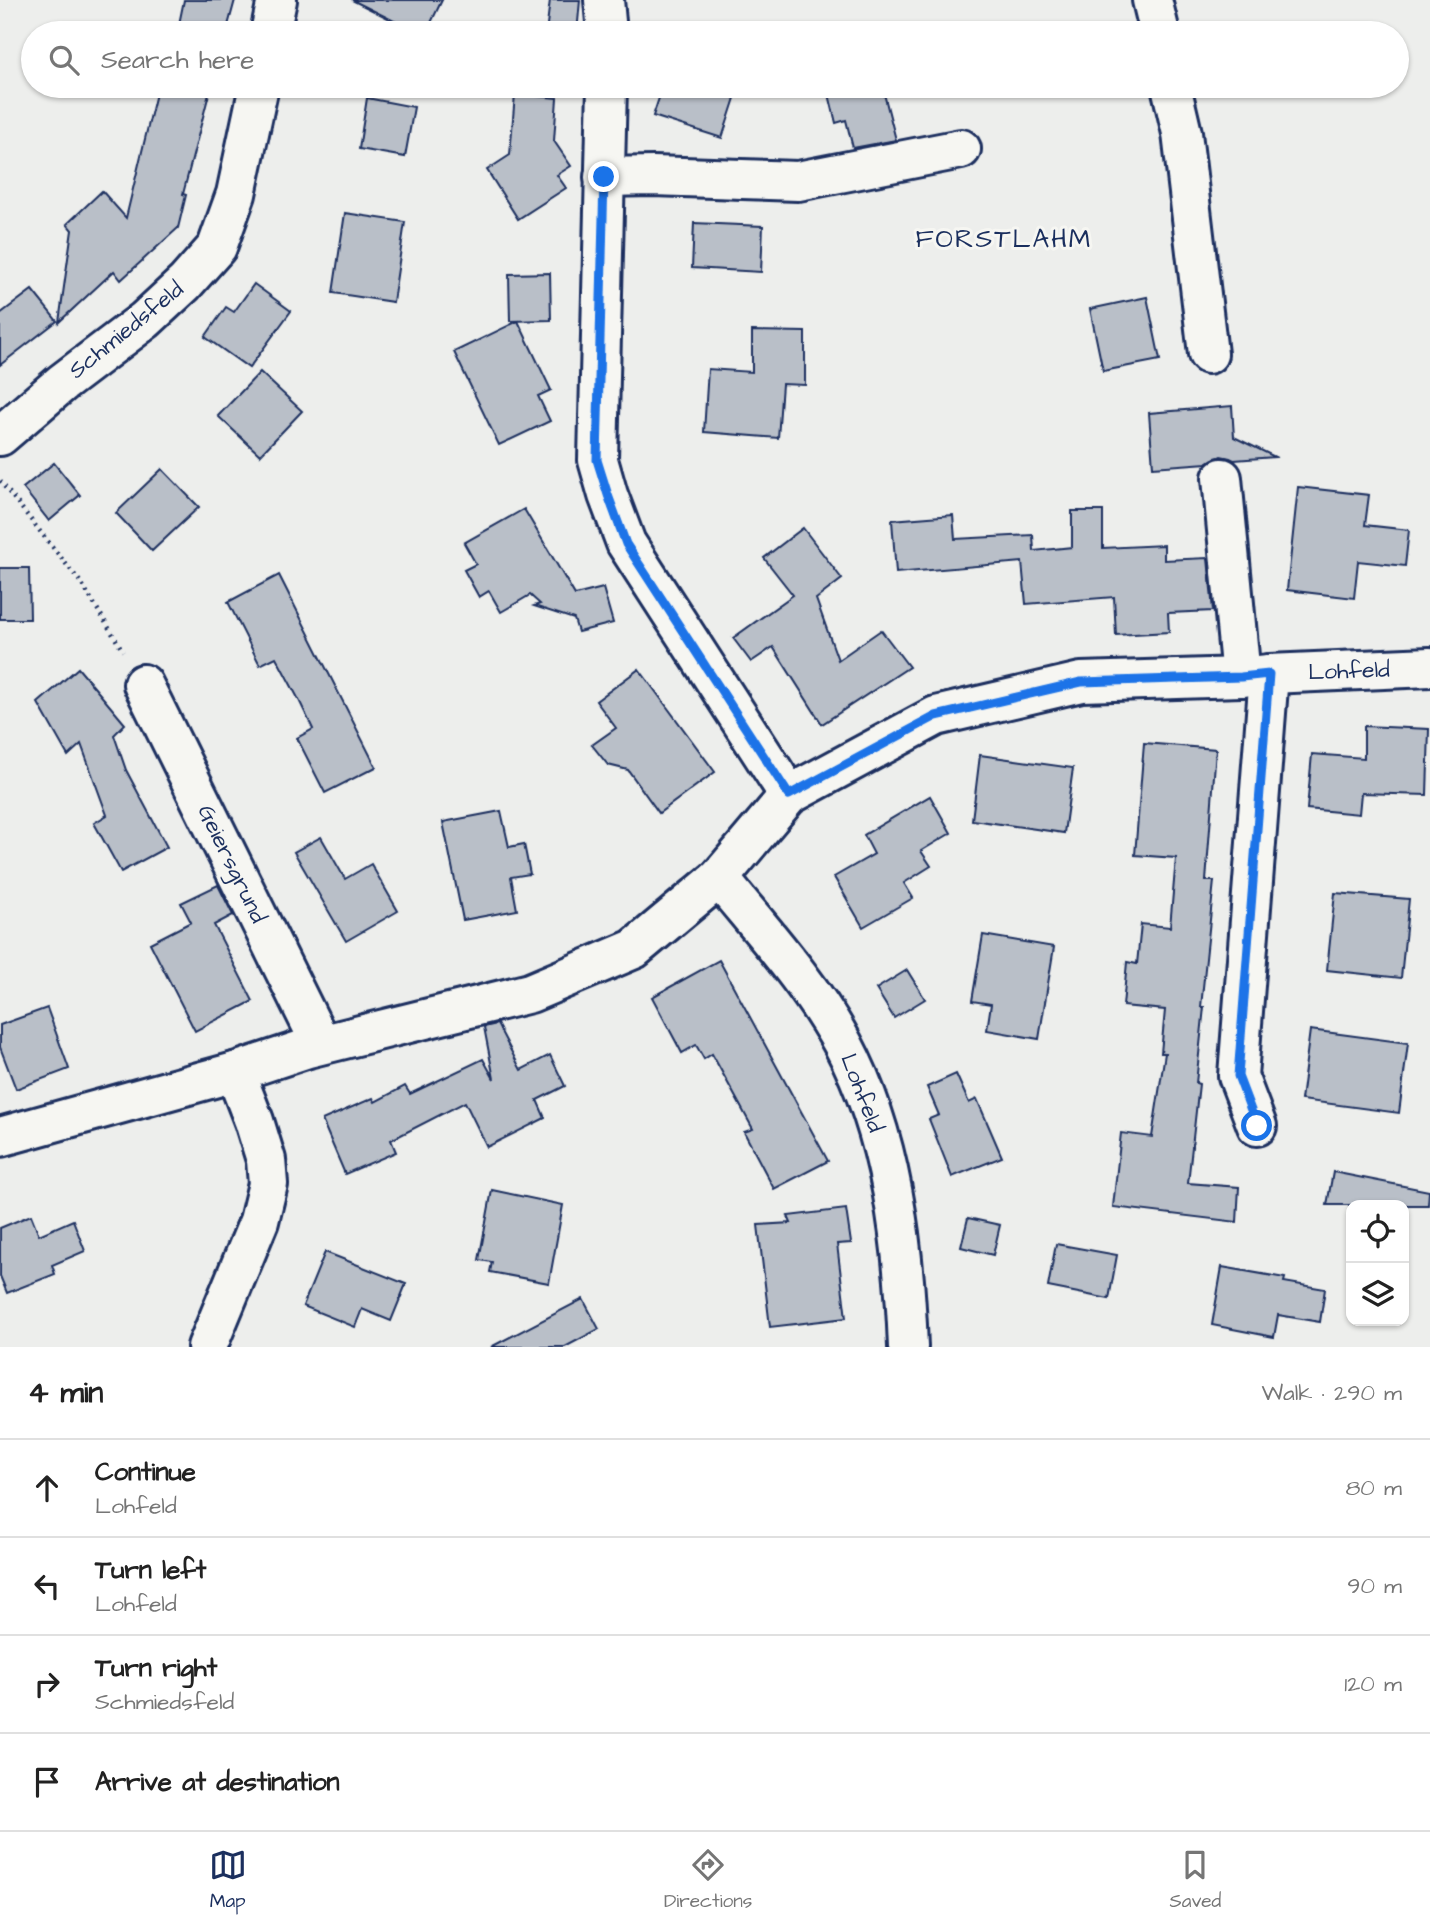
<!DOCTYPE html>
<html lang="en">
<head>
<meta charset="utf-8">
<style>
	:root { --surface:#fff; --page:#f2f2f2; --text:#222; --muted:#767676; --line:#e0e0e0; --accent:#1b2f5e }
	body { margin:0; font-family:"Architects Daughter",sans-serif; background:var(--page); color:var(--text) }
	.controls { position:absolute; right:21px; bottom:21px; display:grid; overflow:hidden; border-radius:14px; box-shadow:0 2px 5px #0004 }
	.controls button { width:63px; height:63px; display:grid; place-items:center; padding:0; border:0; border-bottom:2px solid var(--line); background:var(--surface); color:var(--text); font:35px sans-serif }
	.stop { position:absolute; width:21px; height:21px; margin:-16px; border:5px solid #1a73e8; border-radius:50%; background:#fff }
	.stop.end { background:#1a73e8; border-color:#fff; box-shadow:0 2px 7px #0008 }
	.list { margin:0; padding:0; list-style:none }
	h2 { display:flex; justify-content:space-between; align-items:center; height:91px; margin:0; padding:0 28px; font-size:30px }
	h2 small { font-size:23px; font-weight:400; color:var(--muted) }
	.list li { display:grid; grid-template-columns:46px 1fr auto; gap:21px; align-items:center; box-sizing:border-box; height:98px; padding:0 28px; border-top:2px solid var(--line) }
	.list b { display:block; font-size:26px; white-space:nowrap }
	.list p { margin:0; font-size:23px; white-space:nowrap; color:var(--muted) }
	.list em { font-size:23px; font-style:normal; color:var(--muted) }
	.icon { flex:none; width:38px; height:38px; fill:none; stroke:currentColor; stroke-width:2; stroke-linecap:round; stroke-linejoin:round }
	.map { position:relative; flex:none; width:1430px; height:1347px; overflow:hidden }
	.search { position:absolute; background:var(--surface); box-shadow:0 2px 5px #0004; left:21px; right:21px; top:21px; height:77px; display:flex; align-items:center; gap:18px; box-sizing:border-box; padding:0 24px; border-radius:38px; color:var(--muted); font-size:26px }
	.sheet { height:483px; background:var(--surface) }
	nav { display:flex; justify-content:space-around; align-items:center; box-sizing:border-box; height:98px; border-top:2px solid var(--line); background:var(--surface); font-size:19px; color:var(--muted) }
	nav a { display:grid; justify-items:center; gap:4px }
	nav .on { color:var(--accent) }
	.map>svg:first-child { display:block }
	.building { fill:#b9bfc8; stroke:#1b2f5e; stroke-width:2 }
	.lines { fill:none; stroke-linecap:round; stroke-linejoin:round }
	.minor-casing { stroke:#1b2f5e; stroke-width:44 }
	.path { stroke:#1b2f5e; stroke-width:4.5; stroke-dasharray:2 5; stroke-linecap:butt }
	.minor { stroke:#f6f6f2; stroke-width:38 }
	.route { stroke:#1a73e8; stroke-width:9 }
	.labels { text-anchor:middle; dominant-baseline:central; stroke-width:6; stroke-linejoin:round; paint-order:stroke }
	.street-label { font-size:23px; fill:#1b2f5e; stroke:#f6f6f2 }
	.quarter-label { font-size:26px; letter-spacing:2px; fill:#1b2f5e; stroke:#f6f6f2 }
</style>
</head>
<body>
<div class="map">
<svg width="1430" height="1347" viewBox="0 0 1430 1347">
	<rect width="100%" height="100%" fill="#edeeec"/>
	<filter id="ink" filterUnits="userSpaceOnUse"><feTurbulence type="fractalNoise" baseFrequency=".0143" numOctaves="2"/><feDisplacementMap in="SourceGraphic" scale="14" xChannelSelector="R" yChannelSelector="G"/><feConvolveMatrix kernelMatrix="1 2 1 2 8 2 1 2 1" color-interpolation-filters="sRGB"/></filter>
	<g filter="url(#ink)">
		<g class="building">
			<path d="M184,0H235L226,33H174L175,28L178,29Z"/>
			<path d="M352,0H442L426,33H418Z"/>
			<path d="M550,0H580L577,33H546Z"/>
			<path d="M160,86H211L183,194L186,195L178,228L121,280L114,271L59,322L72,230L67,224L102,191L126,218L157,89L159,90Z"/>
			<path d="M663,86H699L735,98L722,138L653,116Z"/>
			<path d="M827,86H882L896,140L853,148L846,120L836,123Z"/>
			<path d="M515,94L557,98L554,141L571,166L557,175L566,188L518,219L487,170L510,155Z"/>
			<path d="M367,98L414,107L405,157L359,149Z"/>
			<path d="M345,213L405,222L393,302L333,293Z"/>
			<path d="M694,223L763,226L761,272L692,268Z"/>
			<path d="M550,273L551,320L510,321L509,274Z"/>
			<path d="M254,284L291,311L249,368L205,337L226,307L234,312Z"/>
			<path d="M32,290L57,321L0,365V314Z"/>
			<path d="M1147,297L1160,360L1103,371L1090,309Z"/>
			<path d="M518,321L551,390L538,396L550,421L499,445L454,352Z"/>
			<path d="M752,331L805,332V385L782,384L778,438L704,432L708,369L752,372Z"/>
			<path d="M260,372L302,411L260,455L218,416Z"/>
			<path d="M1232,406L1234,437L1275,457L1234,460L1230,458L1221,456L1207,463L1153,467L1149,413Z"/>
			<path d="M54,463L80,495L49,521L23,488Z"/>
			<path d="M162,469L199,507L152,551L116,513Z"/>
			<path d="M1298,487L1369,495L1365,525L1409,530L1405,566L1358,561L1354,598L1287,590Z"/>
			<path d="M524,509L575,595L603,588L613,623L578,632L574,619L534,606L540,604L530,595L501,612L489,591L479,597L464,570L476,564L464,543Z"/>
			<path d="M1072,511H1103V548L1164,545V560L1208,558L1213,611L1168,613L1169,632L1116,635L1114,597L1026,604L1022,562L896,573L892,520L953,515L955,539L1033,535L1034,551L1072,547Z"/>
			<path d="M803,528L842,579L816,599L838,660L881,630L909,667L822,724L773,647L751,662L733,638L793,595L764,558Z"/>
			<path d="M0,568H29L30,619H0Z"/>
			<path d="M279,575L376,767L325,793L297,738L313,729L299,700L276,657L260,665L228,602Z"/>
			<path d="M78,668L125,724L114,735L126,770L167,847L121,872L94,823L107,815L81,744L68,756L38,703Z"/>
			<path d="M639,669L715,772L659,813L628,770L608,765L592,745L616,728L596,701Z"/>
			<path d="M1364,726L1429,729L1427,795L1361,793L1359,814L1307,809L1312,754L1364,758Z"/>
			<path d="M1144,743L1216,749L1206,881H1214L1201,1007H1204L1196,1083L1199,1084L1188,1183L1239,1187L1237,1222L1113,1207L1121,1133L1152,1137L1165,1053H1161L1165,1010L1123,1006L1127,962L1137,964L1141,924L1170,927L1176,858L1135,855Z"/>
			<path d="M980,755L1073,768L1064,833L972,820Z"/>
			<path d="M930,796L951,833L921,851L931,866L904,883L913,898L863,927L834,877L874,854L864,835Z"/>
			<path d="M501,811L509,847L524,844L530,874L511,877L517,910L463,920L443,822Z"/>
			<path d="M321,837L345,879L371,864L398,911L346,941L294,852Z"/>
			<path d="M218,885L233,915L214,925L253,1001L195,1031L150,943L191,922L181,903Z"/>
			<path d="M1335,893L1409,899L1401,978L1327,970Z"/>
			<path d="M983,935L1054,947L1039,1039L987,1030L991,1004L972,1001Z"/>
			<path d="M719,960L828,1161L774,1189L744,1132L753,1129L712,1054L704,1059L696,1045L682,1053L652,997Z"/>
			<path d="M907,970L925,999L894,1018L876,989Z"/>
			<path d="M47,1008L69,1069L16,1089L0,1047V1025Z"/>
			<path d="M497,1024L521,1070L550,1055L565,1086L537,1100L545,1118L487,1147L465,1102L391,1140L396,1152L345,1174L322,1120L373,1098L375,1102L405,1086L410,1094L483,1059L494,1079L484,1027Z"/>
			<path d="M1310,1030L1408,1043L1399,1113L1301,1100Z"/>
			<path d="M956,1074L969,1103L977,1099L1002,1157L952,1177L929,1119L939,1115L927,1087Z"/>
			<path d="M1333,1172L1429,1191L1428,1205H1327Z"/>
			<path d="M492,1190L563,1205L549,1283L490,1272L492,1262L479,1260Z"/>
			<path d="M846,1209L851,1243L837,1244L846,1318L770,1327L758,1225L791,1223L788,1216Z"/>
			<path d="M31,1215L39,1235L73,1220L85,1251L52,1265L55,1274L7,1293L0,1276V1228Z"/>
			<path d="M968,1218L1000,1225L993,1255L961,1247Z"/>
			<path d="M1056,1244L1117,1255L1109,1299L1048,1287Z"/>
			<path d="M325,1252L406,1284L391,1321L362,1309L355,1327L303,1306Z"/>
			<path d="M1222,1267L1285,1278L1284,1282L1325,1289L1320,1322L1278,1315L1274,1337L1212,1325Z"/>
			<path d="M583,1299L599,1329L565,1347H491Z"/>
		</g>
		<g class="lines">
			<g class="minor-casing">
				<g id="minor">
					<path d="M604,0L607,33"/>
					<path d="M1152,0L1160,33"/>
					<path d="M270,33L277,0"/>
					<path d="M607,86L598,460L608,495L626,543L789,795"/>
					<path d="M1171,86L1182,133L1208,354"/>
					<path d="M604,177L653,176L798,181L961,149"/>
					<path d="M0,436L62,383L145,320L185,283L217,247L236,194L259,86"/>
					<path d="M1222,478L1241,677"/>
					<path d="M143,684L321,1044"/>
					<path d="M719,878C762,931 810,983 843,1044C892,1136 904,1244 908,1347"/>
					<path d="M1257,1126L1238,1076L1269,674"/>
					<path d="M0,1137L235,1072L308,1048L530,993L634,949L719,878L789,795L936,716L1081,682L1241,677L1269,674L1430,667"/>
					<path d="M207,1347L259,1221L268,1184L266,1160L254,1121L235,1072"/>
				</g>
			</g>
			<path class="path" d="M0,481L82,584L123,651"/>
			<use href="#minor" class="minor"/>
		</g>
	</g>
	<g class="lines" filter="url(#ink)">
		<path class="route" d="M604,177L597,460L608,495L626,544L789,795L936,716L1081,682L1241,677L1269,674L1238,1076L1257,1126"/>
	</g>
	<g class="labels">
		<g class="street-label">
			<text transform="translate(126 330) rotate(-39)">Schmiedsfeld</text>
			<text transform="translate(1349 671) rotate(-2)">Lohfeld</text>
			<text transform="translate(232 864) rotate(64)">Geiersgrund</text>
			<text transform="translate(862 1093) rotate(69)">Lohfeld</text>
		</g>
		<g class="quarter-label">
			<text x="1004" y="239">FORSTLAHM</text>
		</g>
	</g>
</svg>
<div class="controls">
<button><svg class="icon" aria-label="locate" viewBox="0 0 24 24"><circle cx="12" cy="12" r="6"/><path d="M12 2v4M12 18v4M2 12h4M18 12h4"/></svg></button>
<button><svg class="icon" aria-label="layers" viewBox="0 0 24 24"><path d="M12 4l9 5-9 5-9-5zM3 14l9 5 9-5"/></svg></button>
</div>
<div class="stop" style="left:1257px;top:1126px"></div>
<div class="stop end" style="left:604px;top:177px"></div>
<div class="search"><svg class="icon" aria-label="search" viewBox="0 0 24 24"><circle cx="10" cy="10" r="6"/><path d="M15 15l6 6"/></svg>Search here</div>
</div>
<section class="sheet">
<h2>4 min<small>Walk · 290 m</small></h2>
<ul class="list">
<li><svg class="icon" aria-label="ahead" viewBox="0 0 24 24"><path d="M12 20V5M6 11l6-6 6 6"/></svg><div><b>Continue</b><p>Lohfeld</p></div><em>80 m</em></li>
<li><svg class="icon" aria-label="left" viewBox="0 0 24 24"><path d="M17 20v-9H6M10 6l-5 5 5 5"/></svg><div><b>Turn left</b><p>Lohfeld</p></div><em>90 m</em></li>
<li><svg class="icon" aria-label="right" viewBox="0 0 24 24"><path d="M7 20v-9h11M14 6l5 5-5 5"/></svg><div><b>Turn right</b><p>Schmiedsfeld</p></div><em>120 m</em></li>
<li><svg class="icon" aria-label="arrive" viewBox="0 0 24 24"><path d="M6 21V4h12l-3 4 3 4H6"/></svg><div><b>Arrive at destination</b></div></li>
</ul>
</section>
<nav>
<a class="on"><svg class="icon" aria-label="map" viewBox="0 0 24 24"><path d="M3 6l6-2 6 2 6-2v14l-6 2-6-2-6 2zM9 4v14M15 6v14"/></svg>Map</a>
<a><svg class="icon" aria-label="directions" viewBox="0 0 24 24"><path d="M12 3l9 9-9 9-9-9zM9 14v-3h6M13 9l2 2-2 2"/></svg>Directions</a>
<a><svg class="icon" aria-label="saved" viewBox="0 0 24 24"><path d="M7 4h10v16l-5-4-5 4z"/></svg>Saved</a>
</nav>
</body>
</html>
